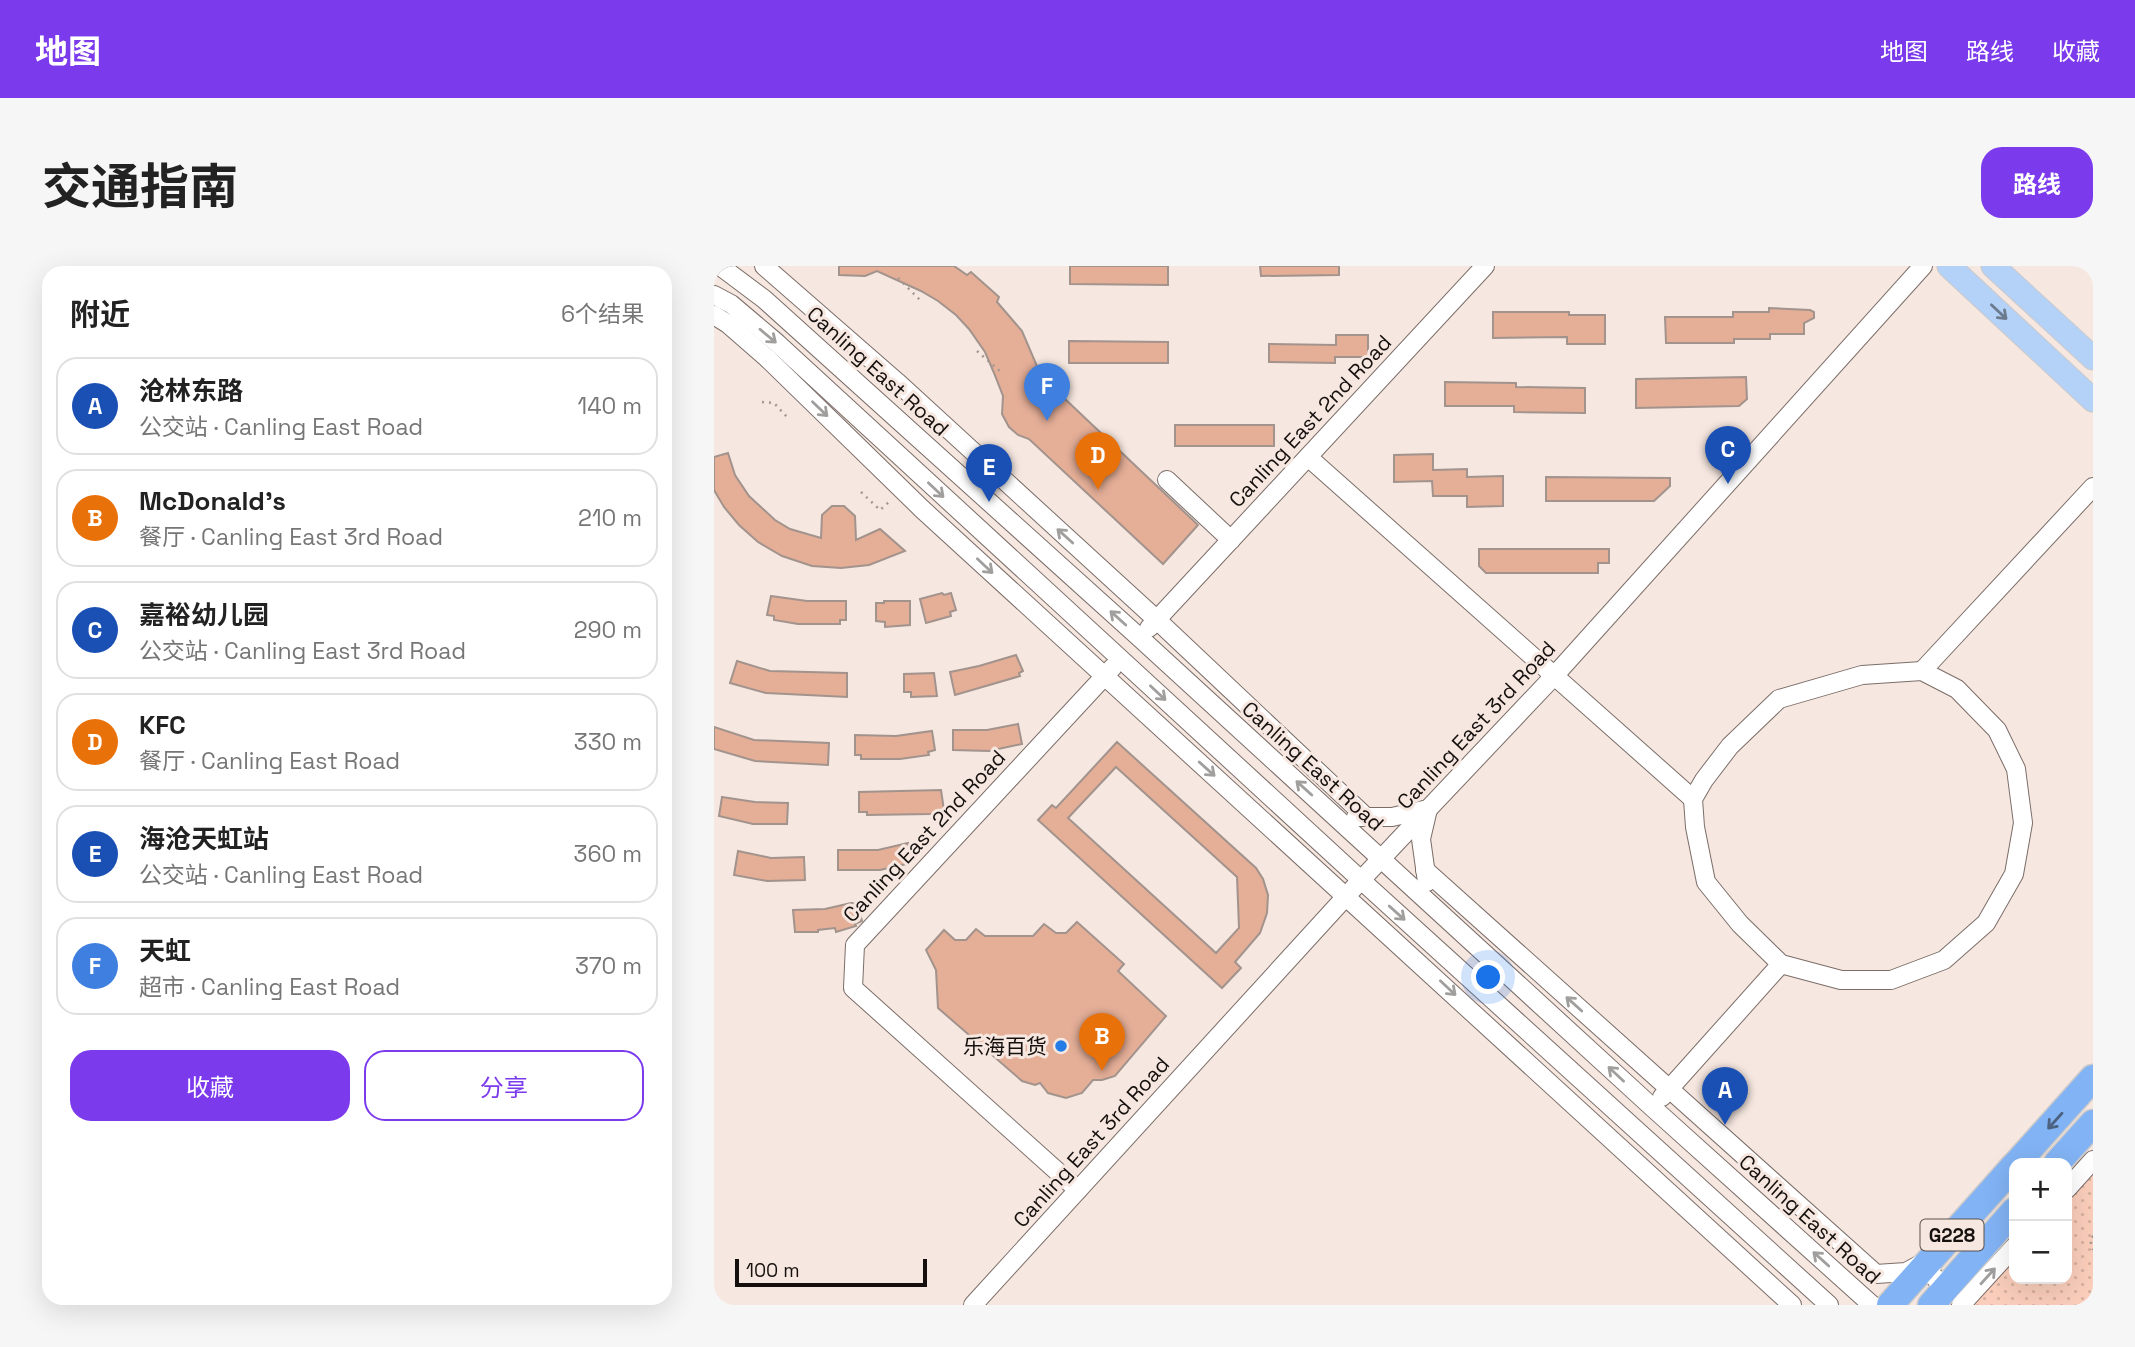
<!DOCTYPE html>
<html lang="zh">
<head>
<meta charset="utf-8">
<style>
	:root { --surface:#fff; --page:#f6f6f6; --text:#222; --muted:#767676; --line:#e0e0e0; --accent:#7c3aed }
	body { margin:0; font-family:"Space Grotesk","Noto Sans SC",sans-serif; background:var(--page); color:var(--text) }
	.controls { position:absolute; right:21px; bottom:21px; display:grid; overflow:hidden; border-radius:14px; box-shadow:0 7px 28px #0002 }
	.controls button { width:63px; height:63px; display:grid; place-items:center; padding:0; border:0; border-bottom:2px solid var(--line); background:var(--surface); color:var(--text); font:35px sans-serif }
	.scale { position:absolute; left:21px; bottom:18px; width:192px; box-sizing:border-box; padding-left:7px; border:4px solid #15100d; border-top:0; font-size:19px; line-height:24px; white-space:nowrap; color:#15100d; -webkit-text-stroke:5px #f6e7e0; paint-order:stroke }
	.you { position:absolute; left:775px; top:712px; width:24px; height:24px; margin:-18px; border:5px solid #fff; border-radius:50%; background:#1a73e8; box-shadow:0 0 0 10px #1a73e833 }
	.badge { display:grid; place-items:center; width:46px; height:46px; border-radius:50%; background:var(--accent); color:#fff; font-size:23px; font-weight:700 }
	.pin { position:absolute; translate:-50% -58px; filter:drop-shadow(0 2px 4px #0008) }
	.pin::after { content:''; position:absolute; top:37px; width:24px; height:21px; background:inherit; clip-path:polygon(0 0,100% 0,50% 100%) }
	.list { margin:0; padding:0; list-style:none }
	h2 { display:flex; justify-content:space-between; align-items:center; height:91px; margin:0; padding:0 28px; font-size:30px }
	h2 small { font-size:23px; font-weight:400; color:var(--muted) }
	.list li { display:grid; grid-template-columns:46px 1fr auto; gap:21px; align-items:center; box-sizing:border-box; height:98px; margin:0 14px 14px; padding:0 14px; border:2px solid var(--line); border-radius:21px }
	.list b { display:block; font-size:26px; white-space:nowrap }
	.list p { margin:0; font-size:23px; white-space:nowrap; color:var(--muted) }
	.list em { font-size:23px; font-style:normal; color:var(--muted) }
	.actions { display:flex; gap:14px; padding:21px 28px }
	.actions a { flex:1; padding:16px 0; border:2px solid var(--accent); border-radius:21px; text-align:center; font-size:24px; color:var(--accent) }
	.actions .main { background:var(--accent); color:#fff }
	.map { position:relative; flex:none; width:1379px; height:1039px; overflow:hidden; border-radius:21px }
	header { display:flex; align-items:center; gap:42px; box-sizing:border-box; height:98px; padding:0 35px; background:var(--accent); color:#fff }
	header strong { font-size:33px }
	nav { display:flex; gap:38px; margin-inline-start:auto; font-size:24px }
	.intro { display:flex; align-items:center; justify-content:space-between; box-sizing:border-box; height:168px; padding:0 42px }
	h1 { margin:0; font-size:49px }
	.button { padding:18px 32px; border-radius:21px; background:var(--accent); color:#fff; font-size:24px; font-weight:700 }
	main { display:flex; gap:42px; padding:0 42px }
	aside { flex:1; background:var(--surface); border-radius:21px; box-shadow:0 7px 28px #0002 }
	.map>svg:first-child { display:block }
	.park { fill:url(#park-dots) }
	.building { fill:#e4ae97; stroke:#a2938d; stroke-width:2; fill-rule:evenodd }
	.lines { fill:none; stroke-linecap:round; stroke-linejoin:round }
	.minor-casing { stroke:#7b6d68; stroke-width:20 }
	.major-casing { stroke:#cccaca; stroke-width:25 }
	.highway-casing { stroke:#cccaca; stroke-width:29 }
	.path { stroke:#a49893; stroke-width:2.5; stroke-dasharray:2 5; stroke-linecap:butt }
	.minor { stroke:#fff; stroke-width:18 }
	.major { stroke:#b4d1f8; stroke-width:23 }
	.highway { stroke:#82b3f4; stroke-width:26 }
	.oneway { stroke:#6c7a8e }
	.oneway2 { stroke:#a19f9e }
	.oneway3 { stroke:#4c6280 }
	.poi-dot { fill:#247ce6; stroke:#f6e7e0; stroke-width:2.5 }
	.labels { text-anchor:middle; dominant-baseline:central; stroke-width:6; stroke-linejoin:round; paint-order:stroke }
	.shield { fill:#f6e7e0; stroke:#58504c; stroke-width:2 }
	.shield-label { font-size:19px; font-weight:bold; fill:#15100d }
	.street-label { font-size:21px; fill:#15100d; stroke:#f6e7e0 }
	.poi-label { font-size:21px; fill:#15100d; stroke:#f6e7e0; text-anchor:end }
</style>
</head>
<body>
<header>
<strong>地图</strong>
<nav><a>地图</a><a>路线</a><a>收藏</a></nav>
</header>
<div class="intro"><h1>交通指南</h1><a class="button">路线</a></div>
<main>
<aside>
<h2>附近<small>6个结果</small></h2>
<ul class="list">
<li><span class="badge" style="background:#1a4fb4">A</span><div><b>沧林东路</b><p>公交站 · Canling East Road</p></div><em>140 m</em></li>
<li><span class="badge" style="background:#e8710a">B</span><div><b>McDonald's</b><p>餐厅 · Canling East 3rd Road</p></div><em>210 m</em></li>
<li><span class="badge" style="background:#1a4fb4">C</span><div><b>嘉裕幼儿园</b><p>公交站 · Canling East 3rd Road</p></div><em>290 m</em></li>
<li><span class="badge" style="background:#e8710a">D</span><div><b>KFC</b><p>餐厅 · Canling East Road</p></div><em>330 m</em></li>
<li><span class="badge" style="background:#1a4fb4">E</span><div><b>海沧天虹站</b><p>公交站 · Canling East Road</p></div><em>360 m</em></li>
<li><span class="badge" style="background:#3f7fe0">F</span><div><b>天虹</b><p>超市 · Canling East Road</p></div><em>370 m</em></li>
</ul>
<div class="actions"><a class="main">收藏</a><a>分享</a></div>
</aside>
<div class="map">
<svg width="1379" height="1039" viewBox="0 0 1379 1039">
	<defs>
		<pattern id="park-dots" width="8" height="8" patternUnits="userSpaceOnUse" patternTransform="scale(1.75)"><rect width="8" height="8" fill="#fbcebb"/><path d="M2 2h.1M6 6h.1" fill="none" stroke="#d6b0a0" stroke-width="1.8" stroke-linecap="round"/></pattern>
	</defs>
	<rect width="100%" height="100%" fill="#f6e7e0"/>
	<path class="park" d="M1379,897V1039H1253L1300,982V1013H1353V926Z"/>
	<g class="building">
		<path d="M125,0H240L253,9L257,6L285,31L283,36L308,65L328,112L339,118L350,132L484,259L449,298L315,173L304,169L295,161L288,148L289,130L280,107L271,86L255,63L242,49L224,35L207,25L163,5L151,10L125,9Z"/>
		<path d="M356,0H454V19L356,18Z"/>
		<path d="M546,0H625V9L547,10Z"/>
		<path d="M1055,42L1096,44L1100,46V52L1090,57V68H1056V73H1020V77H952L951,51H1019V46H1055Z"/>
		<path d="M779,46H855V49H891V78H853V71L779,72Z"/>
		<path d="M622,69H654V91H621V97L555,96V78L622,79Z"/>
		<path d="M355,75L454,76V97H355Z"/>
		<path d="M1032,111L1033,133L1025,140L922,142V113Z"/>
		<path d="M731,116L802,117V121L871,122V147L800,146V140H731Z"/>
		<rect x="461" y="159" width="99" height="21"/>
		<path d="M14,187L21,209L35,230L61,254L76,263L107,272L108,249L118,240H130L141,250L142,274L166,263L191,285L155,299L127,302L98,300L68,290L44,276L25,259L10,241L0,224V191Z"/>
		<path d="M719,188V204L753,203V211L789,210V240L753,241V230H719L718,215L680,216V189Z"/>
		<path d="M832,211L956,212V220L940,235H832Z"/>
		<path d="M765,283H895V297H884V307H772L765,300Z"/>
		<path d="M228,327L230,329L237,327L242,344L236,346L237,350L212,357L206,333Z"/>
		<path d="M57,330L93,335H132V354H126V358H84L60,354V350L53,349Z"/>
		<path d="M170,335H196V359L171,361V356L162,355V337H170Z"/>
		<path d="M302,389L309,405L305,407L306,410L241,429L236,406L265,400Z"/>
		<path d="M23,395L56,405L133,407V431L52,427L16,417Z"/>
		<path d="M220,407L223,430L197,431V426H190V408Z"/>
		<path d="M304,458L308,478L275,485L239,484V464H273Z"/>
		<path d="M0,461L40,474L115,477L114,499L41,495L0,483Z"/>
		<path d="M218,465L221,484L214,486L215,489L186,493H147V489H141V469L182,470Z"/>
		<path d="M403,476L542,602L549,613L554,629L553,647L546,667L521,696L527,702L508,722L324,554L338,539L342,542ZM402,501L523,611L525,662L502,687L354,552Z"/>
		<path d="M227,524L230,544L217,548L153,549V546H145V526Z"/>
		<path d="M8,531L41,536L74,537L73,558H39L5,550Z"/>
		<path d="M194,577L197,597L166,604H124V584H164Z"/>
		<path d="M24,585L57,592L90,591L91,614L53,615L20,609Z"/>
		<path d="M137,637L143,638L148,655L141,658L142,660L122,666L121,662L104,664V666H81L79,644L111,643Z"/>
		<path d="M363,656L410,698L404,705L452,750L401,810L388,814H379L368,827L352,832L334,827L326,817L321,819L308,815L224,742L222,704L212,684L230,664L241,674H252L262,663L271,670H319L330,658L342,667H352Z"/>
	</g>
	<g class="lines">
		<g class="minor-casing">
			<g id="minor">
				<path d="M6,0L50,33L426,372L939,842L1158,1039"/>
				<path d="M50,0L183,116L443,354L652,551"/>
				<path d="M0,29L17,38L63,77L647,614L1115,1039"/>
				<path d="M0,49L14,58L53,92L208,243L1078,1039"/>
				<path d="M594,191L979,533"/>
				<path d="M453,214L517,274"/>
				<path d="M435,362L771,0"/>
				<path d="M1208,405L1243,423L1283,464L1302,503L1309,557L1300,608L1272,657L1230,694L1177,714H1127L1067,698L1026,658L992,616L981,561L979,533L990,514L1016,480L1065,433L1148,409Z"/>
				<path d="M1208,405L1379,221"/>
				<path d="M642,551H678L714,543L707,573L713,616"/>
				<path d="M711,604L1162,1008L1192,1006L1218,992L1217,1008L1225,1016L1242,1011"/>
				<path d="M948,831L1067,698"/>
				<path d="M1353,923L1379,894"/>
				<path d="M364,924L139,722L141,679L399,401"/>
				<path d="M259,1039L647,614L841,409L1209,0"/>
				<path d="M1247,1039L1300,981"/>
			</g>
		</g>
		<g class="major-casing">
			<g id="major">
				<path d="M1235,0L1379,134"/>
				<path d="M1279,0L1379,92"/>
			</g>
		</g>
		<g class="highway-casing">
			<g id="highway">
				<path d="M1303,897L1379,812"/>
				<path d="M1343,897L1379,857"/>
				<path d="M1176,1039L1300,900"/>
				<path d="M1217,1039L1300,945"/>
			</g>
		</g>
		<g class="path">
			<path d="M184,12L208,36"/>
			<path d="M263,85L288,107"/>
			<path d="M48,136L60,137L73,151"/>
			<path d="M147,226L166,244L175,236"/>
			<path d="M1379,970L1376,974L1379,984"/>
		</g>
		<use href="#minor" class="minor"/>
		<use href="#major" class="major"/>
		<use href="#highway" class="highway"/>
	</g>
	<defs><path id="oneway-shaft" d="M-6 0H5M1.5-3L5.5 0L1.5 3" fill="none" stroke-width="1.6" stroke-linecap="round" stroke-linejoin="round" transform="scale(1.75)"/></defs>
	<use class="oneway" href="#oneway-shaft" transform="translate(1285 46) rotate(43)"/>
	<g class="oneway2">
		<use href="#oneway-shaft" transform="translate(54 70) rotate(40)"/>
		<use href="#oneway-shaft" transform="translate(106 143) rotate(44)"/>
		<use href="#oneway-shaft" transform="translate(222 224) rotate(43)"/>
		<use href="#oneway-shaft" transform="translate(351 270) rotate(-138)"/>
		<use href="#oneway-shaft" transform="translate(271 300) rotate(43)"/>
		<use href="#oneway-shaft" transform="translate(404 352) rotate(-138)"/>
		<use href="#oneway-shaft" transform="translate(444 427) rotate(43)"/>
		<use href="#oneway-shaft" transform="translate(493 503) rotate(42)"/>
		<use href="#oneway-shaft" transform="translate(590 522) rotate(-138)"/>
		<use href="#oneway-shaft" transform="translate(683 647) rotate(42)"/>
		<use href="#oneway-shaft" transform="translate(734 722) rotate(43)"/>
		<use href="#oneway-shaft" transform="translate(860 738) rotate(-138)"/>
		<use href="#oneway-shaft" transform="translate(902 808) rotate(-137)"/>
		<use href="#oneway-shaft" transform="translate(1107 993) rotate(-138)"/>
		<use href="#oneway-shaft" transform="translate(1274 1010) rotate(-48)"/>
	</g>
	<use class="oneway3" href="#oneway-shaft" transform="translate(1341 855) rotate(132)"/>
	<circle class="poi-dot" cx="347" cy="780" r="7"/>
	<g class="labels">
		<rect class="shield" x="1206.5" y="953.5" width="63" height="31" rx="5"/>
		<g class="shield-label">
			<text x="1238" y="969">G228</text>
		</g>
		<g class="street-label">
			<text transform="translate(164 105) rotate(42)">Canling East Road</text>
			<text transform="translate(596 155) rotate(-47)">Canling East 2nd Road</text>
			<text transform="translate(762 459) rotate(-47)">Canling East 3rd Road</text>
			<text transform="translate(599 500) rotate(42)">Canling East Road</text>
			<text transform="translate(210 570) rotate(-47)">Canling East 2nd Road</text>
			<text transform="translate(377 876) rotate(-48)">Canling East 3rd Road</text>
			<text transform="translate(1096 953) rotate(42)">Canling East Road</text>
		</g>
		<g class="poi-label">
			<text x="333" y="780">乐海百货</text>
		</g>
	</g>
</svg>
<div class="controls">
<button>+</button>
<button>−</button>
</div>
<div class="scale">100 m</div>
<div class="you"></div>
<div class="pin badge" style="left:1011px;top:859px;background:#1a4fb4">A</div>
<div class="pin badge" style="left:388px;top:805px;background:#e8710a">B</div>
<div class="pin badge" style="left:1014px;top:218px;background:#1a4fb4">C</div>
<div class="pin badge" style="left:384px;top:224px;background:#e8710a">D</div>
<div class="pin badge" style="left:275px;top:236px;background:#1a4fb4">E</div>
<div class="pin badge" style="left:333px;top:155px;background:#3f7fe0">F</div>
</div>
</main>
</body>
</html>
